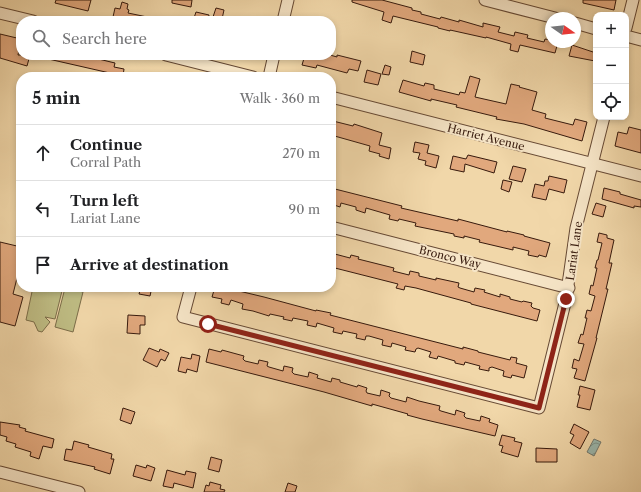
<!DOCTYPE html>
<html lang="en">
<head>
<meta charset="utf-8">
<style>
	:root { --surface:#fff; --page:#f2f2f2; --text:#202124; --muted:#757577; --line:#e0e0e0 }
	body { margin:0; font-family:"Libre Caslon Text",serif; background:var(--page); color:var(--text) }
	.controls { position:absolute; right:12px; top:12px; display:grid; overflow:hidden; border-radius:8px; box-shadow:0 2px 6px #0003 }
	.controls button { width:36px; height:36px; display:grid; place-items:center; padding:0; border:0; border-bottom:1px solid var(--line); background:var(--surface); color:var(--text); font:20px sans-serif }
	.compass { position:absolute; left:545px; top:12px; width:36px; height:36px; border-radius:50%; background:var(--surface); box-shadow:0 2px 6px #0003; rotate:104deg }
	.stop { position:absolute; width:12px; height:12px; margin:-9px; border:3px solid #8f2418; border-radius:50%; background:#fff }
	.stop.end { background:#8f2418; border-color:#fff; box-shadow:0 1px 4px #0008 }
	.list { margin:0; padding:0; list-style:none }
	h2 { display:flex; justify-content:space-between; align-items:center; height:52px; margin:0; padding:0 16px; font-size:17px }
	h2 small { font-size:13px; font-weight:400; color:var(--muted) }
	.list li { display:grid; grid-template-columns:26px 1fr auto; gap:12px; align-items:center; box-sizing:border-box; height:56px; padding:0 16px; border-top:1px solid var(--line) }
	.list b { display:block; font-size:15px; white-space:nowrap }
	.list p { margin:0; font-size:13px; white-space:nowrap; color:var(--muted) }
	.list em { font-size:13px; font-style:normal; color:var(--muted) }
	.icon { flex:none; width:22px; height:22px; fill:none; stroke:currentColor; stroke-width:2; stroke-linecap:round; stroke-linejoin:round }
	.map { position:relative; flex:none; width:641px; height:492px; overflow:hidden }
	.search { position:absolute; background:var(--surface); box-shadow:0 2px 6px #0003; left:16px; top:16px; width:320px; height:44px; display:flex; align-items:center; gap:10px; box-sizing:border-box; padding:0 14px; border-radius:16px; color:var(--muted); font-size:15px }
	.panel { position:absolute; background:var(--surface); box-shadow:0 2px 6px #0003; left:16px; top:72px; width:320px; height:220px; border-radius:16px }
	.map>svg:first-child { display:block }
	.park { fill:#bfbd84; stroke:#7b6c48 }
	.water { fill:url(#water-waves); stroke:#73796e }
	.building { fill:#e1a87d; stroke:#371a0d }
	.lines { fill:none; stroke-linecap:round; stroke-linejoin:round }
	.minor-casing { stroke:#664934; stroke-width:13 }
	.minor { stroke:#f6e5c7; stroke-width:11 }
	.route { stroke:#8f2418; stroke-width:5 }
	.labels { text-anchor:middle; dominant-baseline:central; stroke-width:4; stroke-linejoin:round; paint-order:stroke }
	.street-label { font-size:11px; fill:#371a0d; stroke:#f6e5c7 }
</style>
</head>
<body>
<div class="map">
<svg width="641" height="492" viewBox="0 0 641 492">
	<defs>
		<pattern id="water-waves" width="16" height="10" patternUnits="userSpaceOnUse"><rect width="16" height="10" fill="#9bb8ae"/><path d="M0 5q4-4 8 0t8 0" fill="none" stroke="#7f958c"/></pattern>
	</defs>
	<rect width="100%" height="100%" fill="#f1d7a9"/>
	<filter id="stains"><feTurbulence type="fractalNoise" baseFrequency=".005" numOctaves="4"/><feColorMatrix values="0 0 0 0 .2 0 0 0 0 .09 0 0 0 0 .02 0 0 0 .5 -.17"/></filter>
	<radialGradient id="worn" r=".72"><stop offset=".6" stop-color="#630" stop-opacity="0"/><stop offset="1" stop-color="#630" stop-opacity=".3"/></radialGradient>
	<g class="park">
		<path d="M33,287H63L55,319L45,317L50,322L42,332L38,331L34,322L26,320Z"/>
		<path d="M65,288L83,292L73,332L55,327Z"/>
	</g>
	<path class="water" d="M594,439L601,442L594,456L587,452Z"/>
	<g class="building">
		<path d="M56,0H91L88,11L55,3Z"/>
		<path d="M172,0H192L191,7L172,3Z"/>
		<path d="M352,0H382L412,8V10L421,12V14L440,19L441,17L459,22V20L483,27V23L500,27L498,32L514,36L515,32L528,35L527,38L544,42L545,39L551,40V42H558L555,53L520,45L518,52L510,50L511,44L486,37V38L450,30V31L438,28V27L393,16L391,23L382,20L384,12L352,2Z"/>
		<path d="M583,0H616L614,10L583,3Z"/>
		<path d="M122,2L128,4L127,9L129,10L128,13L152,18V21H121L116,20L117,18L113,17L115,8L120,9Z"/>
		<path d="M216,8L224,10L222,19L213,17Z"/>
		<path d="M196,12L209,15L208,21H193Z"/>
		<path d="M0,34L21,39L18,55H30L27,66L0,58Z"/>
		<path d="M572,45L596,53L595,61L569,56Z"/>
		<path d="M412,51L425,55L423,65L410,62Z"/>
		<path d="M44,55H82L115,63L114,67L124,69L123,76L44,58Z"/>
		<path d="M305,55H330L337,57V55L361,61L358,71L349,69L347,73L317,65L316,68L302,65Z"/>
		<path d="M385,65L391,67L389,75L382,74Z"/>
		<path d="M367,70L381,74L378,85L364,82Z"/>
		<path d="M470,76L480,79L475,97L506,104L511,84L520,86L519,87L537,92L532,110L546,114L545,118L573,125L575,119L587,122L582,141L524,124L496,119L497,117L456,107L457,105L431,99V101L399,92L403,80L424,86L425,83L434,85V89L459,95L460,92L465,93Z"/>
		<path d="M333,121L353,126L354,124L382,133L379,145L391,148L389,159L379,156L380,154L369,151L370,146L331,135Z"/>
		<path d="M629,127L641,130V153L615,146L618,132L627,134Z"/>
		<path d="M415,142L429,145L427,153L439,156L436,168L425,165L426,161L418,159L420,153L413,152Z"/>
		<path d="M468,155L497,162L494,173L465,164L464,172L450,169L453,156L466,159Z"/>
		<path d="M513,166L526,169L522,182L509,179Z"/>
		<path d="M549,176L567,180L564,193L549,189L546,200L532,197L535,184L544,186L545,181H548Z"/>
		<path d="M503,180L512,182L509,192L501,189Z"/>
		<path d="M604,188L620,192V194L641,200V207L634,206V208L602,199Z"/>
		<path d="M335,189L402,206L401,208L458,221V219L507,232V231L524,235V236L550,243L546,257L539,255L538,257L528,255L529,251L513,247V250L479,242L480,240L464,236V238L454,236V234L415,226L416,223L399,219L398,221L389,219L390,215L366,208L365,213L356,210V207L341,203L340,207L331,204Z"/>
		<path d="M596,203L606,206L603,217L592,214Z"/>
		<path d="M599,233L607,235V238L614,240L609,263H612L606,289H608L596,338H597L585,381L574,378L577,369L572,368L574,359L579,361L584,344L578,343L581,334L583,335L587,318H585L587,310L591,311L595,296L589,294L591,285L593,286L597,268H595L597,260H598L602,243L597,242Z"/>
		<path d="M0,242L21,247V279L17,278L13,294L23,297L15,326L0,322Z"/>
		<path d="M331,253L350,258L351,255L359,257L358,259L394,268L393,271L409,275L410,271L419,273V276L436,280V278L459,283L458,287L460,288L474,292L475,288L485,290L484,292L500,297V294L510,297V299L522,302L523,301L532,303L531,306L533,308L540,310L537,321L471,304V303L416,288L405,286L404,290L396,288L398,284L331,267Z"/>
		<path d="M141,287H152L150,296L139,294Z"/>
		<path d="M215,287H222L264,297L316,311V310L331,313L330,315L463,349V347L478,351V352L510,360L511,357L517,358L516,363L527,366L524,378L512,375L511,378L503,376L504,371L492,367L489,368V371L479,369L480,366L465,362L464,365L455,363V361L438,356L437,359L429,357L431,352L418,348L416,349L415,352L405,350L406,347L392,343L391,347L382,345L383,340L369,336H366L365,340L356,338L357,334L343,331L342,334L333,332L334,328L317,323L316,327L307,325L308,321L293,318L292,321L283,319L284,317L270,314L269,316L253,311L242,309L243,304L231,300L229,305L221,303L222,299L212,297Z"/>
		<path d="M128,315L145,316V325H140V334L127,333Z"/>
		<path d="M149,348L159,352L160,349L169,353L165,361L161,359L157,367L143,360Z"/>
		<path d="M209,349L221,352L222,350L244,356L243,359L245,361L258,364L259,360L268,362L267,366L269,367L283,371L284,366L293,368L292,372L294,374L308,377L309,372L318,375L317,378L331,382L332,378L340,380V382L357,387L358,385L367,388L366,391L367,393L380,396L381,390L390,393L389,396L391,398L406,402L407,397L419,401L440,406L439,410L441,411L455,415L456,410L465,413L464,416L466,418L480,421L481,416L490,419L489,422L498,425L495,436L422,419L407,415L408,414L372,404V406L324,392L206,362Z"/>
		<path d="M192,354L200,356L197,372L187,369L186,373L178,371L181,357L191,359Z"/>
		<path d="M580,386L595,390L590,410L577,407L580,395H578Z"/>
		<path d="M123,408L135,412L131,424L120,420Z"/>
		<path d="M0,422L20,425L19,427L26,429L25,431L54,439L52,448L43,446L39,459L30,456L31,452L15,447L16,444L6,441L7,437L0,435Z"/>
		<path d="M574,424L589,432L580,449L570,443L574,435L570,433Z"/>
		<path d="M502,435L515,438L514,441L522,443L518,457L501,452L503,446L499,445Z"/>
		<path d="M74,441L89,445L88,447L112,454L111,459H114L110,474L94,469L95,467L64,460L66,449L72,450Z"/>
		<path d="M536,448L557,449V462H536Z"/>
		<path d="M211,457L222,460L219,472L208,469Z"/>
		<path d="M136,465L146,468L147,465L155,468L151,481L133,476Z"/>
		<path d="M167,470L185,475L186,471L196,473L193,488L174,483L173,488L163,486Z"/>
		<path d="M210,482L221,485L220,489L225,490L224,492H204L206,485L209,486Z"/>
		<path d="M288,483L297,486L295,492H285Z"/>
	</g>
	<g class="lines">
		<g class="minor-casing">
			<g id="minor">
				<path d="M485,0L555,18"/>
				<path d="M0,13L33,21"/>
				<path d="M283,21L288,0"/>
				<path d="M575,23L596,29"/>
				<path d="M626,28L633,0"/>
				<path d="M626,36L641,40"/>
				<path d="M166,55L253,77"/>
				<path d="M269,77L274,55"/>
				<path d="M331,97L641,176"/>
				<path d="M331,227L569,288"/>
				<path d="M191,287L183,317L539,408L566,299L576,228L604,117"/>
				<path d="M0,472L79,492"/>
			</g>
		</g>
		<use href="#minor" class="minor"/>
	</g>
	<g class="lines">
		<path class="route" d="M208,324L539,408L566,299"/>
	</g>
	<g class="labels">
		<g class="street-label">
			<text transform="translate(486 137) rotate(14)">Harriet Avenue</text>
			<text transform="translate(574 251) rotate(-82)">Lariat Lane</text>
			<text transform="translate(450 257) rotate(14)">Bronco Way</text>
		</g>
	</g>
	<rect width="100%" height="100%" filter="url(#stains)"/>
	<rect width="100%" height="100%" fill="url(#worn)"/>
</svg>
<div class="controls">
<button>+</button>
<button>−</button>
<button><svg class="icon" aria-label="locate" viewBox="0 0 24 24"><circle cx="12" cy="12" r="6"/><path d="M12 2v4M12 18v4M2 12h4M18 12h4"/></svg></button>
</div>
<svg class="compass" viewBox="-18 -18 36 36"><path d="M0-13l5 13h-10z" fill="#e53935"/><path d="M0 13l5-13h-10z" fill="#757577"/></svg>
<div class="stop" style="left:208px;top:324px"></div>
<div class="stop end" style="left:566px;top:299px"></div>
<div class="search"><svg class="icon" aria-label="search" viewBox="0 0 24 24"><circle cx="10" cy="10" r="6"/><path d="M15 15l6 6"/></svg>Search here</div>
<section class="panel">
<h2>5 min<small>Walk · 360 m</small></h2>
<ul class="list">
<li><svg class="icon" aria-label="ahead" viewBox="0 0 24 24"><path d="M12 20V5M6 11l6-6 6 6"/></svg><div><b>Continue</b><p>Corral Path</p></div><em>270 m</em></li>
<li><svg class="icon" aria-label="left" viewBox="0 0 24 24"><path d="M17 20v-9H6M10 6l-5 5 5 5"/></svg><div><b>Turn left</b><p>Lariat Lane</p></div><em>90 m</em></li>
<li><svg class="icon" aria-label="arrive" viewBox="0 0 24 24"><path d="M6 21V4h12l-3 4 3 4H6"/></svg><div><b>Arrive at destination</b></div></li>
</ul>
</section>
</div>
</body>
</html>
